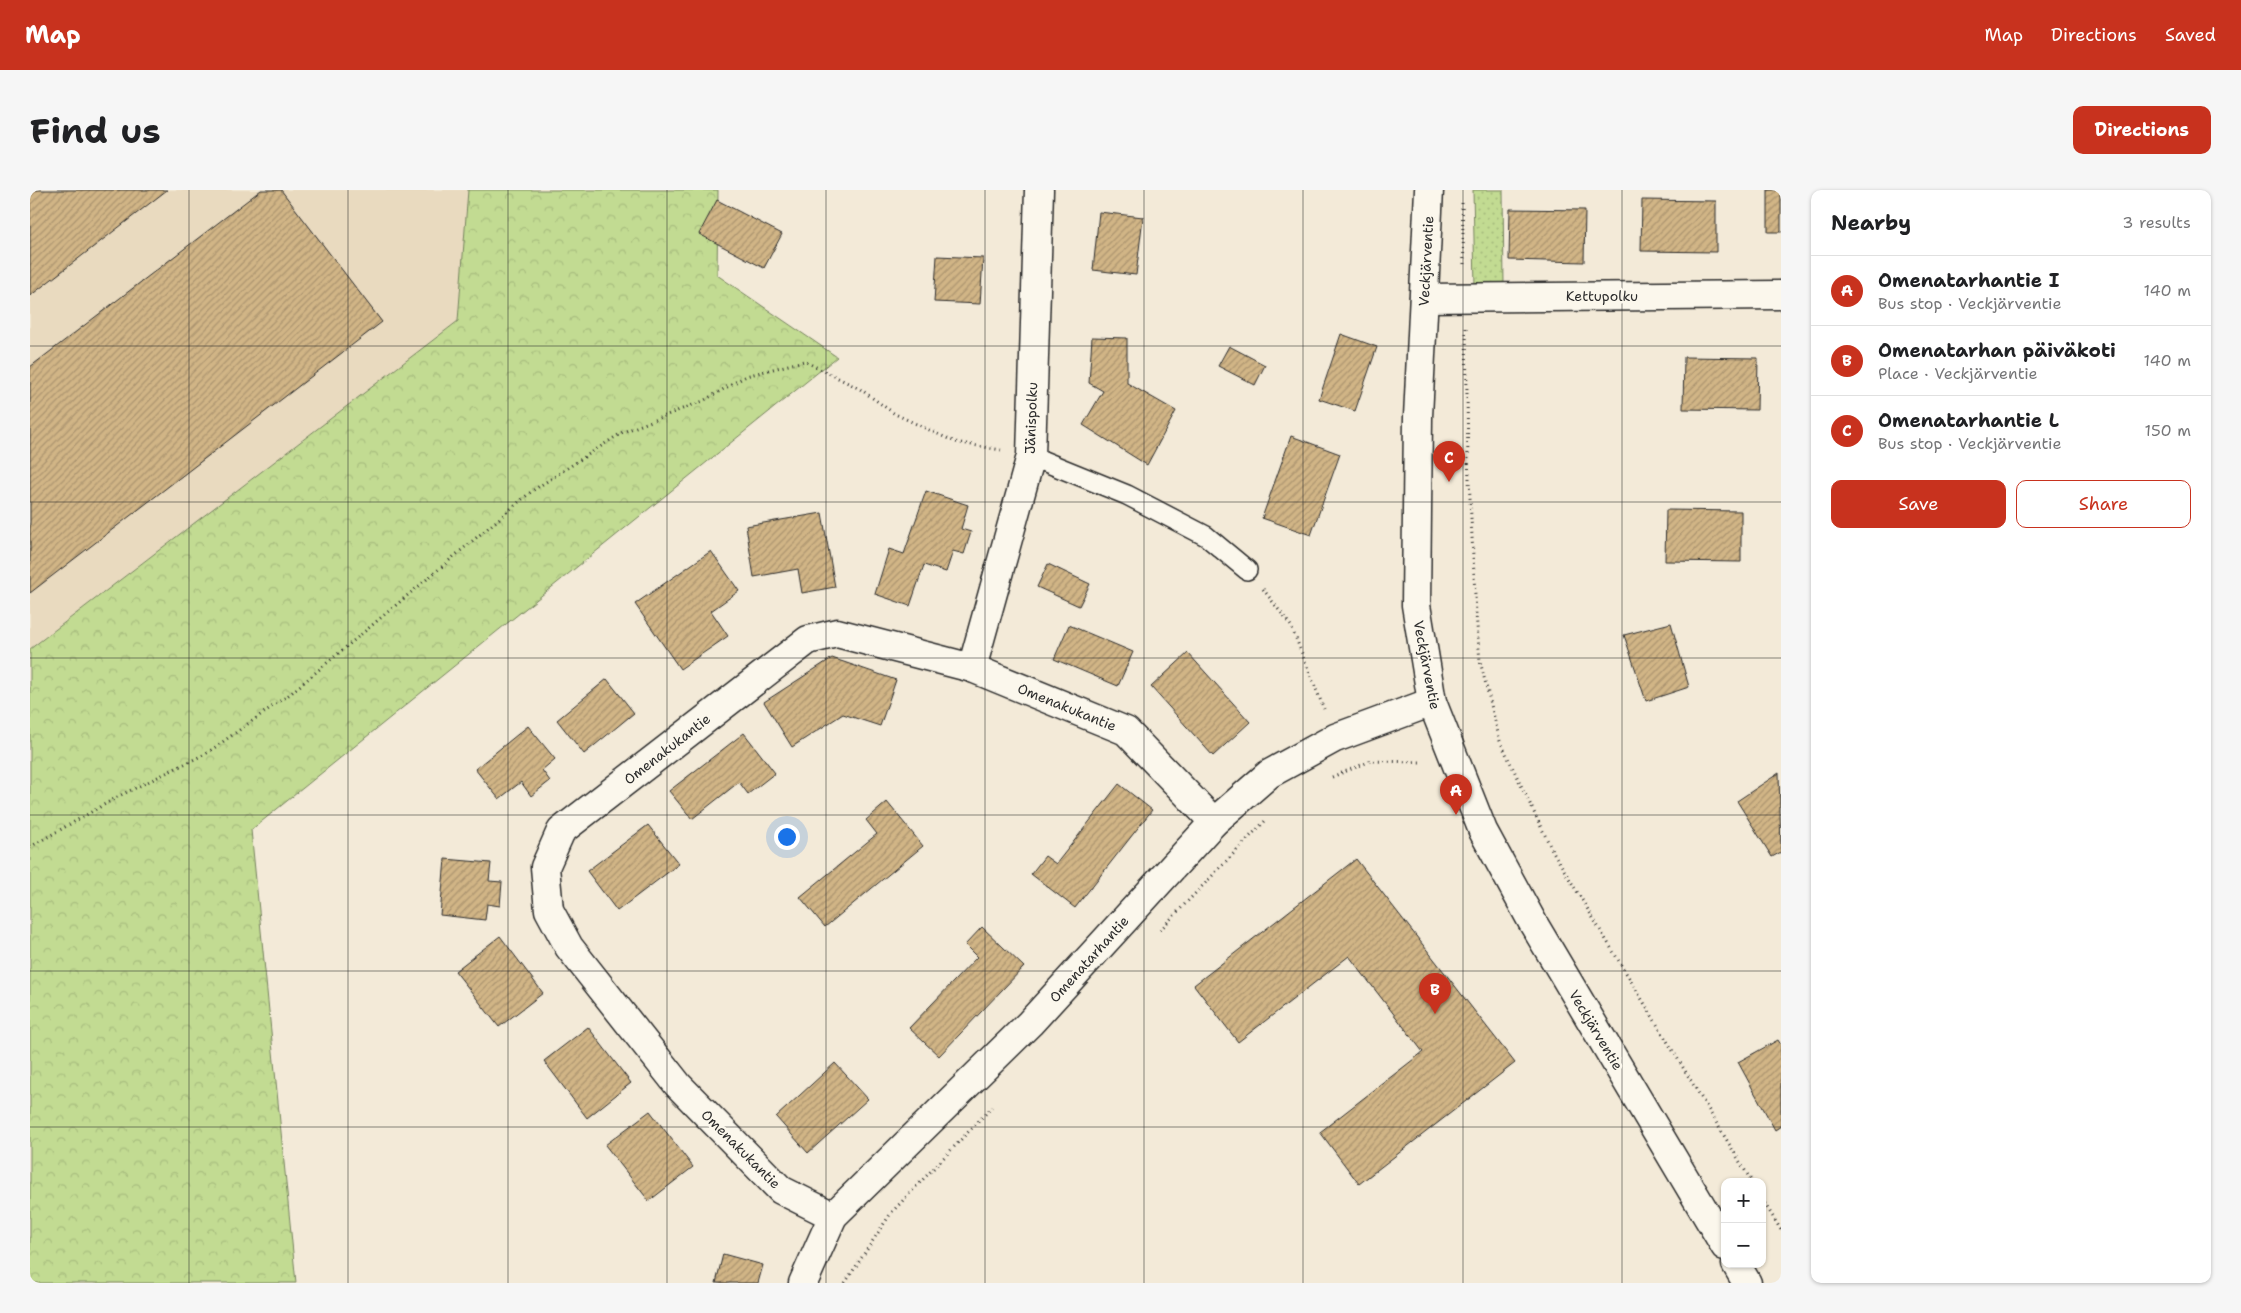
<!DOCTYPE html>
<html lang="en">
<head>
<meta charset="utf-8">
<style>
	:root { --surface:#fff; --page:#f6f6f6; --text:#202124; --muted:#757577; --line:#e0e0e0; --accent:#c8321e }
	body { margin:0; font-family:"Shantell Sans",sans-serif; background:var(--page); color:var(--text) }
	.controls { position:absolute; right:15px; bottom:15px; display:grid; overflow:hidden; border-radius:10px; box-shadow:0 1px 4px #0004 }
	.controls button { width:45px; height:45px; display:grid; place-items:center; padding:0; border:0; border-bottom:1px solid var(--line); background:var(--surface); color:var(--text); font:25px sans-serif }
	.you { position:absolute; left:756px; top:646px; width:18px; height:18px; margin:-12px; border:4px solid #fff; border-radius:50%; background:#1a73e8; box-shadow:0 0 0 8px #1a73e833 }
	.badge { display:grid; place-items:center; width:32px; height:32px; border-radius:50%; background:var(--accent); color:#fff; font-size:16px; font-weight:700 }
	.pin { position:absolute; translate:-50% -41px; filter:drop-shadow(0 1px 2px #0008) }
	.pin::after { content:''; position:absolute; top:26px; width:18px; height:15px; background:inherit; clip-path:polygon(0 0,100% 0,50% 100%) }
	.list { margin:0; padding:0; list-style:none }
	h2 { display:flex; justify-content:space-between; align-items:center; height:65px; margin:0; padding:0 20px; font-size:21px }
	h2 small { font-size:16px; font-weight:400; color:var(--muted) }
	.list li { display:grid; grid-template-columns:32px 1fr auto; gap:15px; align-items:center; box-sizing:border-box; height:70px; padding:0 20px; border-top:1px solid var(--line) }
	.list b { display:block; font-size:19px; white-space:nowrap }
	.list p { margin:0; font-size:16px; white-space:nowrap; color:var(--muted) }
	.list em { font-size:16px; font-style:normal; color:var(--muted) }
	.actions { display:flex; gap:10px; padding:15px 20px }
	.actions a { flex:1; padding:11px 0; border:1px solid var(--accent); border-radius:10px; text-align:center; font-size:18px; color:var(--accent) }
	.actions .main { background:var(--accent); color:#fff }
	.map { position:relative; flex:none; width:1751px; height:1093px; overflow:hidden; border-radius:10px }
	header { display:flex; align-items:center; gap:30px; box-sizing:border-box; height:70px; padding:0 25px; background:var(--accent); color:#fff }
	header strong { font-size:24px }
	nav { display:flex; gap:28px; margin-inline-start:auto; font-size:18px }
	.intro { display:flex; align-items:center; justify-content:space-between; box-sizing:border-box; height:120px; padding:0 30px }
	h1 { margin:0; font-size:35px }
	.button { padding:12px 22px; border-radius:10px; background:var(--accent); color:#fff; font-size:18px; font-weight:700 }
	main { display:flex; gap:30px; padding:0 30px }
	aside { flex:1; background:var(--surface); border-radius:10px; box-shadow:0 1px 4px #0004 }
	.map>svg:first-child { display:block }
	.built { fill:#e9dabf }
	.grass { fill:url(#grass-dots); stroke:#76835e }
	.forest { fill:url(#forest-crowns); stroke:#76835e }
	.building { fill:url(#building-hatch); stroke:#2b2b2b }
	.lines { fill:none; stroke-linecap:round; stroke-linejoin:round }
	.service-casing { stroke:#2b2b2b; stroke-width:22 }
	.minor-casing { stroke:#2b2b2b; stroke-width:31 }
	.tertiary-casing { stroke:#2b2b2b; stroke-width:31 }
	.path { stroke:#2b2b2b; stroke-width:3; stroke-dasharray:1 4; stroke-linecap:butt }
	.service { stroke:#fbf7ec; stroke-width:19 }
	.minor { stroke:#fbf7ec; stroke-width:28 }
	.tertiary { stroke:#fbf7ec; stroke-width:28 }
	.grid { fill:none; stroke:#2b2b2b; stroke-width:1; stroke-opacity:0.55 }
	.labels { text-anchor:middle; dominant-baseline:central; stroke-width:5; stroke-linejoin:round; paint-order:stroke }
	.street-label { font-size:14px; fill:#2b2b2b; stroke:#fbf7ec }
</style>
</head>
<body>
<header>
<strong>Map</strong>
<nav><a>Map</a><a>Directions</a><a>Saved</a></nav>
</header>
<div class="intro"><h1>Find us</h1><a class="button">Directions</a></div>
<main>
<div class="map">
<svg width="1751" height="1093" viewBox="0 0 1751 1093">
	<defs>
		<pattern id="grass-dots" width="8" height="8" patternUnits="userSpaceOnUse" patternTransform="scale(1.25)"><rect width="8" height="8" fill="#c2db92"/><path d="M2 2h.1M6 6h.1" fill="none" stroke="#a7bc7e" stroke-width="1.8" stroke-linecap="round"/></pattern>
		<pattern id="forest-crowns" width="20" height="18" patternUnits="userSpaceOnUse" patternTransform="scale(1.25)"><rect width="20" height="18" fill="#c2db92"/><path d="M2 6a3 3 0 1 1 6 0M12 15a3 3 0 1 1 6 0" fill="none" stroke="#a7bc7e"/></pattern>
		<pattern id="building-hatch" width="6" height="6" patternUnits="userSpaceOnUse" patternTransform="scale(1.25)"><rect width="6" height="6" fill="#d1b586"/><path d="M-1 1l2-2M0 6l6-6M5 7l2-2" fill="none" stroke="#aa936e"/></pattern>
	</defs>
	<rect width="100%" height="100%" fill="#f3ead8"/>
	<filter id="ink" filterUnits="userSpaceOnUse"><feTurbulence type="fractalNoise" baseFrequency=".02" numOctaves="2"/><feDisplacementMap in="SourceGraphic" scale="10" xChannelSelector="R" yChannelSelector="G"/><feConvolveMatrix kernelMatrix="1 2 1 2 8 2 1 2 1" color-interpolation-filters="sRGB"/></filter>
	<g filter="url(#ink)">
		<path class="built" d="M0,0H438L428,131L0,459Z"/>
		<path class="grass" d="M1443,0H1473L1474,96L1445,97Z"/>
		<path class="forest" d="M438,0H688L687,85L807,167L221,640L266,1093H0V459L428,131Z"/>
		<g class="building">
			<path d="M0,0H137L0,106Z"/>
			<path d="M231,0H251L352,132L0,403V177Z"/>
			<rect x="1738" y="0" width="13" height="42"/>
			<path d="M687,10L752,44L734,78L669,44Z"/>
			<path d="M1612,10L1686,11V62L1611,61Z"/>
			<path d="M1480,19L1555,20L1554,72L1479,70Z"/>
			<path d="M1069,22L1113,27L1106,85L1063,80Z"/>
			<path d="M907,66L953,68L950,114L904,112Z"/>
			<path d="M1311,144L1347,157L1325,221L1289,209Z"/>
			<path d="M1062,147L1097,148V193L1146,221L1117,275L1053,235L1073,201L1059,193Z"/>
			<path d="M1199,156L1235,175L1225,195L1188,176Z"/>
			<path d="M1654,167L1728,168L1727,220L1653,219Z"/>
			<path d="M1261,246L1310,264L1281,345L1232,328Z"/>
			<path d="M896,301L938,315L931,339L941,342L934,364L923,361L916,382L894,375L880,416L845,404L859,359L874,364Z"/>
			<path d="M1636,320L1711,321V372L1635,371Z"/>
			<path d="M792,323L805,397L772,403L768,379L724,387L716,336Z"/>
			<path d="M681,361L709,401L681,421L698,446L650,479L605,414Z"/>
			<path d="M1018,374L1060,394L1049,416L1007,397Z"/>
			<path d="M1641,433L1659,497L1616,511L1594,445Z"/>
			<path d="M1039,435L1103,462L1088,496L1024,469Z"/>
			<path d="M1158,463L1220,532L1183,566L1121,497Z"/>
			<path d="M802,468L866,490L850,536L813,524L762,557L734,512Z"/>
			<path d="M577,489L604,523L554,564L527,530Z"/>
			<path d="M498,536L525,569L512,580L520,591L501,606L491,592L469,609L445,579Z"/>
			<path d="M714,543L745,583L718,604L709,592L662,629L639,601Z"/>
			<path d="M1749,583L1751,662L1742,667L1707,611Z"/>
			<path d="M1089,594L1122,620L1045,718L1001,684L1015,666L1026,674Z"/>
			<path d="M857,612L893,656L795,737L770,707L847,644L836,630Z"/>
			<path d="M618,635L649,674L587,721L557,681Z"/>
			<path d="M415,669L461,673L459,691L472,692L470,716L457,714L455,730L410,725Z"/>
			<path d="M1326,669L1485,873L1329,994L1290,942L1393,862L1319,766L1208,852L1164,795Z"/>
			<path d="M952,737L994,777L909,866L879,838L947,767L935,755Z"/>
			<path d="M470,746L513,803L469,837L425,781Z"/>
			<path d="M558,837L601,893L557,928L514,871Z"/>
			<path d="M1748,850L1751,855V936L1745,940L1708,872Z"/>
			<path d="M805,873L838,909L778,963L746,927Z"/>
			<path d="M620,921L663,977L619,1011L575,955Z"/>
			<path d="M693,1064L733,1075L728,1093H686Z"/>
		</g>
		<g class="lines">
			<g class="service-casing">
				<path id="service" d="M1001,266L1097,305L1176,346L1217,380"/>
			</g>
			<g class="minor-casing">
				<g id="minor">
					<path d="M1394,108L1751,105"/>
					<path d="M942,478L1001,266L1009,0"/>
					<path d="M803,1026L751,1000L648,895L539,757L519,720L515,677L531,641L778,450L807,443L942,478L1096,541L1184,632"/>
					<path d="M773,1093L803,1026L1000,833L1184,632L1239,584L1305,548L1402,512"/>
				</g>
			</g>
			<g class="tertiary-casing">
				<g id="tertiary">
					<path d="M1399,0L1388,227L1386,415L1402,512L1453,641L1503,733L1695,1056"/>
					<path d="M1706,1074L1717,1093"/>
				</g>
			</g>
			<g class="path">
				<path d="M1432,13L1434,76"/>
				<path d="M1436,138L1438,269L1446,424L1450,471L1470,551L1522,660L1722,992"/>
				<path d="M1421,272V269H1438"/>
				<path d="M1233,399L1261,436L1294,519"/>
				<path d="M1302,587L1341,571L1393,572"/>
				<path d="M0,657L91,605L177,563L260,504L502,301L593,242L673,211L716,186L774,171L830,199L865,224L925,252L971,260"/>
				<path d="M1130,740L1235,631"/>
				<path d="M1732,1009L1751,1040"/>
				<path d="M815,1093L861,1023L962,917"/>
			</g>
			<use href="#service" class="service"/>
			<use href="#minor" class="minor"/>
			<use href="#tertiary" class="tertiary"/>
		</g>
	</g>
	<path class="grid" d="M159,0V1093M318,0V1093M478,0V1093M637,0V1093M796,0V1093M955,0V1093M1114,0V1093M1273,0V1093M1433,0V1093M1592,0V1093M0,156H1751M0,312H1751M0,468H1751M0,625H1751M0,781H1751M0,937H1751"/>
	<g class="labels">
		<g class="street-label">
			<text transform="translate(1396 71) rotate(-87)">Veckjärventie</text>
			<text x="1572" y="106">Kettupolku</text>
			<text transform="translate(1001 228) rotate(-88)">Jänispolku</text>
			<text transform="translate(1397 475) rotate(79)">Veckjärventie</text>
			<text transform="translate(1037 517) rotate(22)">Omenakukantie</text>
			<text transform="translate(637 559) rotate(-38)">Omenakukantie</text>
			<text transform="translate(1059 769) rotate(-48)">Omenatarhantie</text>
			<text transform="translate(1566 840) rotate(59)">Veckjärventie</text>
			<text transform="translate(711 959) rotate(45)">Omenakukantie</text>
		</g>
	</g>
</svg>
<div class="controls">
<button>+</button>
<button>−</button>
</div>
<div class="you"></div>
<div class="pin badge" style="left:1426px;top:625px">A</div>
<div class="pin badge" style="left:1405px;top:824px">B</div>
<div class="pin badge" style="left:1419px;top:292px">C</div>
</div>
<aside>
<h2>Nearby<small>3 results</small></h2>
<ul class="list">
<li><span class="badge">A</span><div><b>Omenatarhantie I</b><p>Bus stop · Veckjärventie</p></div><em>140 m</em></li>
<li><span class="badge">B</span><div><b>Omenatarhan päiväkoti</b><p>Place · Veckjärventie</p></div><em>140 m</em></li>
<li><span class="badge">C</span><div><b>Omenatarhantie L</b><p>Bus stop · Veckjärventie</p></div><em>150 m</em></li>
</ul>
<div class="actions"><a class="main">Save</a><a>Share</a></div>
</aside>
</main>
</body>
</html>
